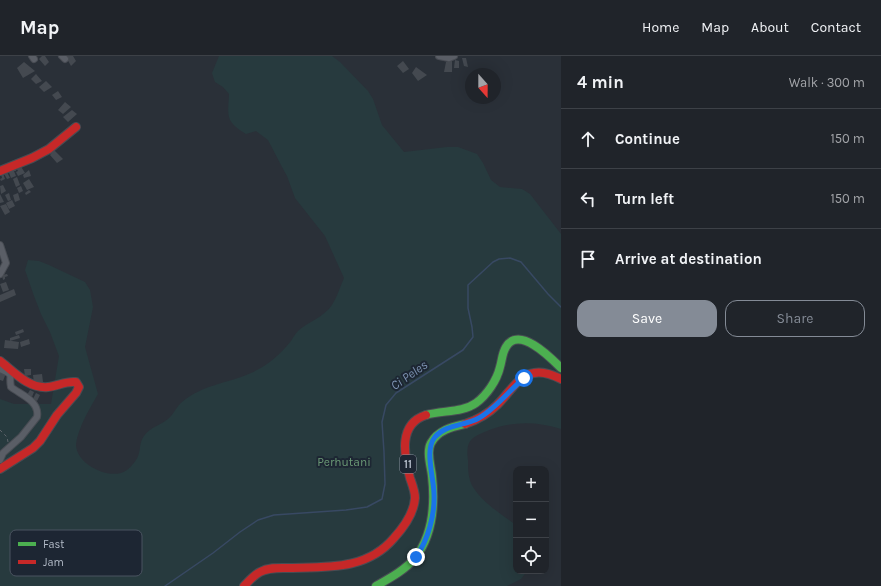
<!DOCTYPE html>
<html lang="en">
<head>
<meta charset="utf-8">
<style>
	:root { --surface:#20242a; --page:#282c32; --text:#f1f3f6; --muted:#a2a4a8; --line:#3d4147; --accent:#848b96 }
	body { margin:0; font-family:Karla,sans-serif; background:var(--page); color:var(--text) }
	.controls { position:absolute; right:12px; bottom:12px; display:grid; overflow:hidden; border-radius:8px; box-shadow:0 4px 16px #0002 }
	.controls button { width:36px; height:36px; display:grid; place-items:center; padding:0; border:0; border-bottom:1px solid var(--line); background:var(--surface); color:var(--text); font:20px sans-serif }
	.compass { position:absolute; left:465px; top:12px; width:36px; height:36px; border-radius:50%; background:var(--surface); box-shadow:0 4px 16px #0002; rotate:159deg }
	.stop { position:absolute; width:12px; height:12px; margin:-9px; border:3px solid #1a73e8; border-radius:50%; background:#fff }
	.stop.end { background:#1a73e8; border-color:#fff; box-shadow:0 1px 4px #0008 }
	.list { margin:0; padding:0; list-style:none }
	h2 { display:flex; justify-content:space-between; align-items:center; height:52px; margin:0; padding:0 16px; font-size:17px }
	h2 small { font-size:13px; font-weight:400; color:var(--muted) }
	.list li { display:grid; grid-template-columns:26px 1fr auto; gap:12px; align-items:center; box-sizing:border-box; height:60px; padding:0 16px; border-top:1px solid var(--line) }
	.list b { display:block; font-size:15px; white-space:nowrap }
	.list em { font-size:13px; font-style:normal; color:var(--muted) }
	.actions { display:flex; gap:8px; padding:12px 16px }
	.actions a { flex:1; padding:9px 0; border:1px solid var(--accent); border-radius:12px; text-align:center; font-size:14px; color:var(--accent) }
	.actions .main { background:var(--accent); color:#fff }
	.icon { flex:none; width:22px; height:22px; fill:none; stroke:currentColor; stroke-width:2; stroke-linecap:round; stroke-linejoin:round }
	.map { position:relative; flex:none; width:561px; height:530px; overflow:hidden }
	header { display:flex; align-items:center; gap:24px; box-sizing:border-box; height:56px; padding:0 20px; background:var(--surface); border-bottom:1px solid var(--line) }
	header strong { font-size:19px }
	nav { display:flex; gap:22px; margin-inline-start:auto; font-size:14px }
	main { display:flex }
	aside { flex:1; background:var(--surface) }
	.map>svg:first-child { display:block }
	.green { fill:#273a3e }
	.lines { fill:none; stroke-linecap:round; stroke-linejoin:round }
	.stream { stroke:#384963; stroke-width:1.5 }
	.building { fill:#444950 }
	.street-casing { stroke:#484c53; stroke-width:8 }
	.fast-casing { stroke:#484c53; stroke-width:10 }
	.jam-casing { stroke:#484c53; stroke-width:10 }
	.path { stroke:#5d636a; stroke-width:1; stroke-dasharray:3 3; stroke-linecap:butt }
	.street { stroke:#5a5e66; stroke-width:6 }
	.fast { stroke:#4caf50; stroke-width:8 }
	.jam { stroke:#c62828; stroke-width:8 }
	.route { stroke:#1a73e8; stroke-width:5 }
	.labels { text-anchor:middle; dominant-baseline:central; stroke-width:4; stroke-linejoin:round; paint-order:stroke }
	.shield { fill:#1d2633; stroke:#878f9c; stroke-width:1 }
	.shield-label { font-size:11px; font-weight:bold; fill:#b4bcc9 }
	.park-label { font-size:12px; fill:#6b9a76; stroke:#1d2633 }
	.water-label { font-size:13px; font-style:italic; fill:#7c92b1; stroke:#1d2633 }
	.key { fill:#1d2633; stroke:#4a5360; stroke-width:1 }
	.key-label { font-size:11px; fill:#b4bcc9 }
</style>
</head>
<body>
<header>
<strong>Map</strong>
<nav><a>Home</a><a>Map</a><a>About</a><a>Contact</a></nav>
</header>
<main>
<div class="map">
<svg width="561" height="530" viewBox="0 0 561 530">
	<rect width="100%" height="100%" fill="#2a3038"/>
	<path class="green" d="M219,0H332L340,6L368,35L373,43L382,69L404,96L447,91H458L477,98L483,107L491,124L500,131L522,133L530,138L561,178V373C536,365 511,365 487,375C480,378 473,380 469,387C467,392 467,399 468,404C468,413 468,423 473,431C483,447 501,458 516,469V515H527L521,523L507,530H0V343L14,348H51L59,300L50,276L41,258L34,240L25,214L28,204L39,205L49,209L85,226L90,234L93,251L85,291L98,338C90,352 78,372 76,388C75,408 111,426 127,414C130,412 137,404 138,400C141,393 139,387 144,380C150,371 161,369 168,363C174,358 176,351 182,346C204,328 226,328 251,317C267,310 280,299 291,285C293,282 295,278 298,275C308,266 324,261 332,249C337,241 340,231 344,222L325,180L295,142L287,120L282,111L268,84L256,75L246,78C225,65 228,61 229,38L223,31L215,26L212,17Z"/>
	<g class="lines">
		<path class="stream" d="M165,530L213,497L240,476L258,464L274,459L346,454L367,451L382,443L385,428L384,396L382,366L386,349L396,337L463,294L473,281L472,271L468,252V229L493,206L499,203L510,202L521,206L548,238L561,251"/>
	</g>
	<g class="building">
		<path d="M42,0H45L49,6L45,10L39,3Z"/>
		<path d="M68,0H73L76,5L71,10L66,1Z"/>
		<path d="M462,2H466L468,11L464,10Z"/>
		<path d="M455,4L459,5V12H454Z"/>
		<path d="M403,5L409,13L403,17L397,10Z"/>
		<path d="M452,5V16H444L446,6Z"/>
		<path d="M24,6L35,15L23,22L17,12Z"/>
		<path d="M416,11L427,19L418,25L412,17Z"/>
		<path d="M36,18L42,25L36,28L31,23Z"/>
		<path d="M46,25L52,31L44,36L39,31Z"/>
		<path d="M58,35L62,41L56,44L52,39Z"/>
		<path d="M65,46L71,51L63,58L58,54Z"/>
		<path d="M72,54L77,58L68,66L63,61Z"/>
		<path d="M54,94L63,103L57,107L50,99Z"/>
		<path d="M20,109L25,117L18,120L16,116L18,115L16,111Z"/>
		<path d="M15,111L16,115H14L16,120L11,122L8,114Z"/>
		<path d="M6,114L10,122L7,123L3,116Z"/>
		<path d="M29,114L31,120L24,122L23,119Z"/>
		<path d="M3,117L5,123L1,125L0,123L2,122L1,118Z"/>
		<path d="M17,121L20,129L16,131L13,123Z"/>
		<path d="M29,123L34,131L27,134L23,127Z"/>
		<path d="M3,129L6,135L1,138L0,130Z"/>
		<path d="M21,130L23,135L19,137L17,132Z"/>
		<path d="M29,134L31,136L26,139L25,137Z"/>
		<path d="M9,137L11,144L8,145L5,139Z"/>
		<path d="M18,137L20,144L15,146L13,139Z"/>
		<path d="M0,138L4,146L0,147Z"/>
		<path d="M12,144L15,150L9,153L6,147Z"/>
		<path d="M6,148L10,156L5,159L0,150Z"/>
		<path d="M7,218L8,220L5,221V223L3,224L2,219Z"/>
		<path d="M6,226L9,234L3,236L0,228Z"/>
		<path d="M14,233L16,239L0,246V239Z"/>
		<path d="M23,273L24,276L16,279L15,276Z"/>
		<path d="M19,279L20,282L10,285V282Z"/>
		<path d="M29,283L30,288L21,291L20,286Z"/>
		<path d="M5,284L19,286L18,293L4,292Z"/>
		<path d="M24,313H31V319L25,320Z"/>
		<path d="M0,315L6,317L3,325L0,324Z"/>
		<path d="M42,318L43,326L34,327L33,319Z"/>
		<path d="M30,334L34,336L32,341L27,339Z"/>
		<path d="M36,337L40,339L37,345L33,343Z"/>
	</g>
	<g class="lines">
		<g class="street-casing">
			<g id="street">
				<path d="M32,0L34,3"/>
				<path d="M62,0L65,3"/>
				<path d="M439,0L449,2L454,0"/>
				<path d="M0,189L6,207L0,218"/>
				<path d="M0,313C16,320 8,318 11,331C21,339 40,345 37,361L21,381L3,397L0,404"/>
			</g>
		</g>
		<g class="fast-casing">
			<g id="fast">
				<path d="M426,359C443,354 462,357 476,347C487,339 497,324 500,311C502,305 502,297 506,291C519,269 551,302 561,312"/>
				<path d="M376,530C390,522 405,514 415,502C433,479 435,447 432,420C431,410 426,396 431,387C438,374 452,371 465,368"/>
			</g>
		</g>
		<g class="jam-casing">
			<g id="jam">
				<path d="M0,115L32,102L49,93L76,71"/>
				<path d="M0,305C14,316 29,333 48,331C57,330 64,326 73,326H76L79,331L76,337L57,359L40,385L33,392L0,413"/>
				<path d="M465,368C477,364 488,358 497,349C508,339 518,319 534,317C543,315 553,319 561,323"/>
				<path d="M244,530C249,525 254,519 260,516C269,511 280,512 290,512C328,511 367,514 394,482C404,471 414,457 415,442C415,435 412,428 410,422C404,399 398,368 426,359"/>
			</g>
		</g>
		<path class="path" d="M0,374L7,381L8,386"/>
		<use href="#street" class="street"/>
		<use href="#fast" class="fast"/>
		<use href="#jam" class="jam"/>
	</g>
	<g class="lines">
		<path class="route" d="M416,501C428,484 435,459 434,438C434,422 424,394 435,381C446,368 465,370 479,362C496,352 509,335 524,322"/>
	</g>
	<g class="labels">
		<rect class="shield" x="400" y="399" width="16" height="18" rx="3"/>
		<g class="shield-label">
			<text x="408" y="408">11</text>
		</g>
		<g class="park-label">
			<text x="344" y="406">Perhutani</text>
		</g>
		<g class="water-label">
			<text transform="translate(409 319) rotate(-35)">Ci Peles</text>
		</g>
	</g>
	<rect x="10" y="474" width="132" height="46" rx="6" class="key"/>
	<rect x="18" y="486" width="18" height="4" fill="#4caf50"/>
	<rect x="18" y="504" width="18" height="4" fill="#c62828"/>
	<g class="key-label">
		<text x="43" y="492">Fast</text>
		<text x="43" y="510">Jam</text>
	</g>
</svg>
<div class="controls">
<button>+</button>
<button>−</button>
<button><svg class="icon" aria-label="locate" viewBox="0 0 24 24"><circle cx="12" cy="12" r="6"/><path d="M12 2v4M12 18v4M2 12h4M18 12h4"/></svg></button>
</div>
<svg class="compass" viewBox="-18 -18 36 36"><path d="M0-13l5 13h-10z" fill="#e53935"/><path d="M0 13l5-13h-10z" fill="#a2a4a8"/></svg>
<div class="stop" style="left:524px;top:322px"></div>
<div class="stop end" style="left:416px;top:501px"></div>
</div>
<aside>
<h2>4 min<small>Walk · 300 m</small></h2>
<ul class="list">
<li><svg class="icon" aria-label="ahead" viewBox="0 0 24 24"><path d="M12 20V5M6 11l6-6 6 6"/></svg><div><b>Continue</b></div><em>150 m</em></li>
<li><svg class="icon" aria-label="left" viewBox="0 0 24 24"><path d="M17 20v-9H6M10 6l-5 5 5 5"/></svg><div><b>Turn left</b></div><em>150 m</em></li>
<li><svg class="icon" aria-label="arrive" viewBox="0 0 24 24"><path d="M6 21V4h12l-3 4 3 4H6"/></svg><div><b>Arrive at destination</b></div></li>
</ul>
<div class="actions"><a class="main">Save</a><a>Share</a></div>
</aside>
</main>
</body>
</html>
